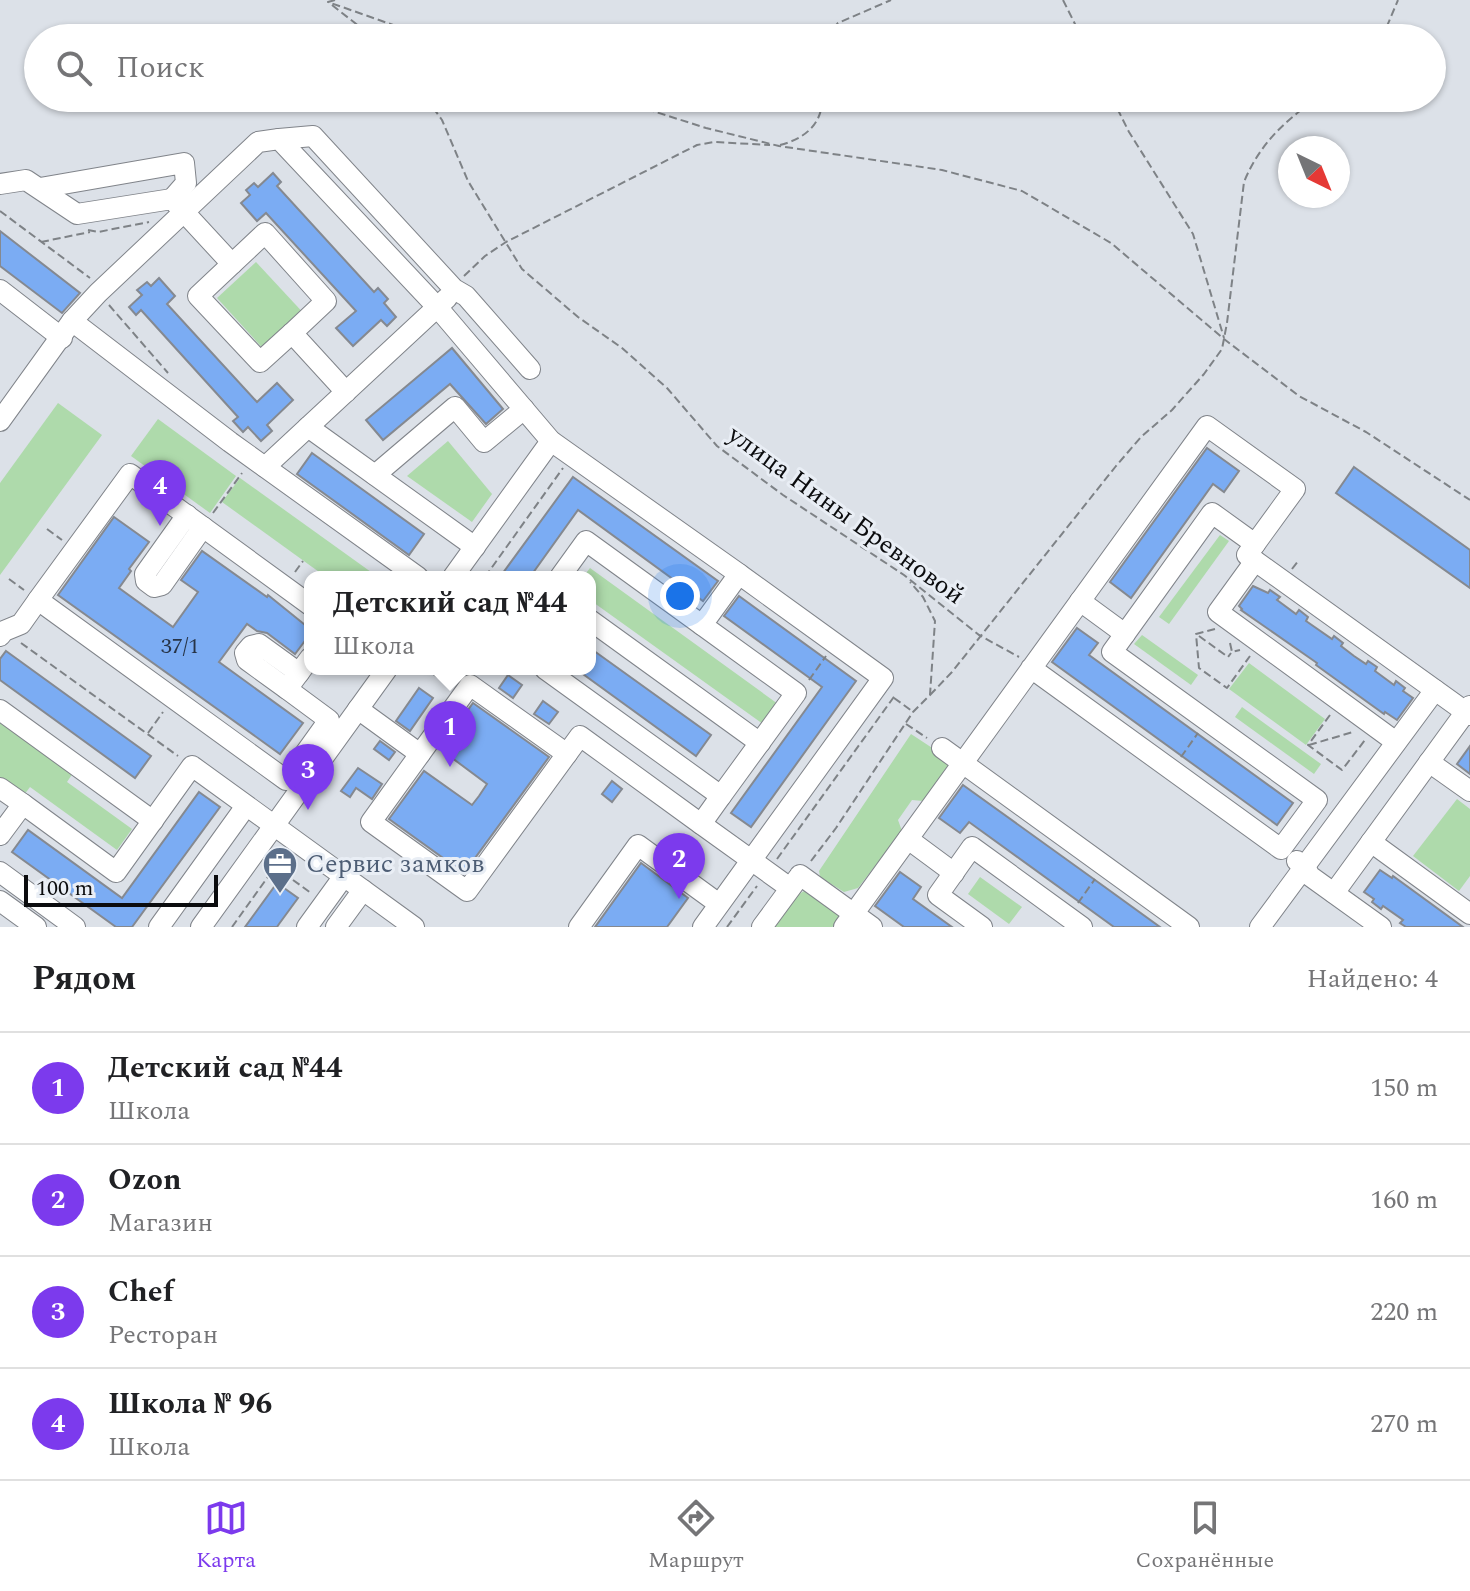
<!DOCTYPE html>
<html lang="ru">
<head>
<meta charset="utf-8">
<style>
	:root { --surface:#fff; --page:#f6f6f6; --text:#202124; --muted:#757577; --line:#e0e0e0; --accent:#7c3aed }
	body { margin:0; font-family:Spectral,serif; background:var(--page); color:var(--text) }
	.compass { position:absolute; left:1278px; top:136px; width:72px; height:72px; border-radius:50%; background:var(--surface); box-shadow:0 2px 6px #0004; rotate:137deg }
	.scale { position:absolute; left:24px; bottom:20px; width:194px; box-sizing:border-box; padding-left:8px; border:4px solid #0b0c0e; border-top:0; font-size:22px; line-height:28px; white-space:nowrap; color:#0b0c0e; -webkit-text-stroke:6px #e9eef5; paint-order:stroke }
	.you { position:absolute; left:680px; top:596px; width:28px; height:28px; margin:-20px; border:6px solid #fff; border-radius:50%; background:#1a73e8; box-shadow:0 0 0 12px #1a73e833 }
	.badge { display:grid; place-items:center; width:52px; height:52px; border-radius:50%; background:var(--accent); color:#fff; font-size:26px; font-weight:700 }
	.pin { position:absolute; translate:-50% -66px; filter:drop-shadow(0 2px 4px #0008) }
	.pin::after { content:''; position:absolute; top:42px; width:28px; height:24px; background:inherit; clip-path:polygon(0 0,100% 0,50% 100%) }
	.popup { position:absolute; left:304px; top:571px; width:292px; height:104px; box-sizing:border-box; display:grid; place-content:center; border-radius:16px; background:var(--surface); filter:drop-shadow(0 2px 6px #0005); font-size:26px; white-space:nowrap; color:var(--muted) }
	.popup b { font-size:30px; color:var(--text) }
	.popup::after { content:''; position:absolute; left:50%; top:100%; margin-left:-16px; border:16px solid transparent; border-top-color:var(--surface) }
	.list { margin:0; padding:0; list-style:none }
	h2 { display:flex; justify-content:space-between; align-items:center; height:104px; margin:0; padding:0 32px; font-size:34px }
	h2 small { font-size:26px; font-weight:400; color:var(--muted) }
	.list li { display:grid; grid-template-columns:52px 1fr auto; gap:24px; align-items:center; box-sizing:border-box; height:112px; padding:0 32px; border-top:2px solid var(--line) }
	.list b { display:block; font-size:30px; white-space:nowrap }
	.list p { margin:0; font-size:26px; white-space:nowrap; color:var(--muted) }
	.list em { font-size:26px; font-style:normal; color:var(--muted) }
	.icon { flex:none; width:44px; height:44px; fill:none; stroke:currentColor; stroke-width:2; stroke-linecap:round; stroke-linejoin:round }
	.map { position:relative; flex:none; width:1470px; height:927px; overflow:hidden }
	.search { position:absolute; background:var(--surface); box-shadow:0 2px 6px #0004; left:24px; right:24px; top:24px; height:88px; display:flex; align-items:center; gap:20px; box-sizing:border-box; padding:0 28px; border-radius:44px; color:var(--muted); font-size:30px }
	.sheet { height:552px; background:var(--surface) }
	nav { display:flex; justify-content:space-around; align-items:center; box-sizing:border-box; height:112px; border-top:2px solid var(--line); background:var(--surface); font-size:22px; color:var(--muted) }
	nav a { display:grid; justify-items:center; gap:4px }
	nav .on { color:var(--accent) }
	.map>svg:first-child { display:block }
	.green { fill:#aedaab }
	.building { fill:#7bacf3; stroke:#858990; stroke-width:2 }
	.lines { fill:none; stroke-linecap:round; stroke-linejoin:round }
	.minor-casing { stroke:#80848a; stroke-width:22 }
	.path { stroke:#7e8286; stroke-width:2; stroke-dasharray:8 4; stroke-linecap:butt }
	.minor { stroke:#fff; stroke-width:20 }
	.labels { text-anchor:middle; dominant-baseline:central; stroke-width:6; stroke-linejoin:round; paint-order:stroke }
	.number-label { font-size:22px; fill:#273447 }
	.street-label { font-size:26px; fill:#0b0c0e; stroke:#e9eef5 }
	.service-label { font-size:26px; fill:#4e5e75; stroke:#e9eef5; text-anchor:start }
</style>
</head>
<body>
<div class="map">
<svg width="1470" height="927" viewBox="0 0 1470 927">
	<rect width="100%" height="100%" fill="#dce1e8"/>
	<g class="green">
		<path d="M256,262L308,318L268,354L217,298Z"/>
		<path d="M58,403L102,435L0,575V483Z"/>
		<path d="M158,419L236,476L210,513L131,456Z"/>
		<path d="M448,441L492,494L472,522L407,476Z"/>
		<path d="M240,478L378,577H326L222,502Z"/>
		<path d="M1220,535L1229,541L1169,624L1159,617Z"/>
		<path d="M590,568L778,704L763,724L590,600V577H583Z"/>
		<path d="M1142,635L1198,675L1191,685L1134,644Z"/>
		<path d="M1249,663L1325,719L1306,745L1229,689Z"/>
		<path d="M1242,707L1321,764L1314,774L1235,717Z"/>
		<path d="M0,716L75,770L67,782L132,829L117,850L30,787L24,795L0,778Z"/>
		<path d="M911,734L952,761L923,801L912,800L898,820L902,831L858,888L844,892L820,877L819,871Z"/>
		<path d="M1457,799L1470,809V876L1459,891L1413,856Z"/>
		<path d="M980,877L1022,907L1009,924L968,894Z"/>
		<path d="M806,890L844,914L838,924L832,927H775L799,894Z"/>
	</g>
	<g class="building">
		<path d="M273,173L281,182L277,186L374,292L378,288L388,299L384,303L396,317L387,326L381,320L353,346L336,328L356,311L266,213L257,221L241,203L250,195L246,190L254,183L258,187Z"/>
		<path d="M0,231L80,293L62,313L0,266Z"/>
		<path d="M159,278L175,296L167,304L257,402L277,383L293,400L267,425L272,431L261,441L248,427L243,432L233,421L238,417L141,310L136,315L129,307L142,295L137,290L147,282L151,286Z"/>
		<path d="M452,348L503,409L486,424L450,384L383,440L366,420Z"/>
		<path d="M1207,448L1239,471L1224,492L1213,484L1131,598L1110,582Z"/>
		<path d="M312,453L424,534L409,555L297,474Z"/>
		<path d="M1354,467L1470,550V588L1336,493Z"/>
		<path d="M573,477L718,581L703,601L578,510L530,577H500Z"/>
		<path d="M114,517L149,542L129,569L131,571L119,588L173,627L198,592L181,580L202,551L267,597L268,595L310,629V634L295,654L267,633L257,631L247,624L219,662L303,723L280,754L58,595Z"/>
		<path d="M1253,586L1268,593L1270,590L1280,597L1277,600L1296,614L1299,610L1308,617L1306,621L1332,639L1334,636L1343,643L1341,646L1354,656L1366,664L1368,661L1377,667L1375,671L1394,685L1396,681L1405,688L1403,691L1413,698L1397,720L1385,712L1384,714L1316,665L1317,663L1241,610L1242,609L1239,606Z"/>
		<path d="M739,596L856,681L751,827L731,813L822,687L724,616Z"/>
		<path d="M1077,628L1098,643L1089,655L1293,803L1277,825L1052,662Z"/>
		<path d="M590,648L711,735L696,756L576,669H590Z"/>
		<path d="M6,651L151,756L135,778L0,680V659Z"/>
		<path d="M426,669H454L445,682Z"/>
		<path d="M508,675L522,685L513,698L499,688Z"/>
		<path d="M419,688L433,698L410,731L396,721Z"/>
		<path d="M543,701L558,712L549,724L534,714Z"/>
		<path d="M473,703L549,757L464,873L389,819L424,771L472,805L479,796L487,784L440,749Z"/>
		<path d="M380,741L395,752L389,760L374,749Z"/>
		<path d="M1470,746V774L1457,764Z"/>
		<path d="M358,768L382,784L372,799L356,788L350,797L341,791Z"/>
		<path d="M612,781L622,789L612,802L602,794Z"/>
		<path d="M963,785L1102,885L1160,927H1114L969,822L960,833L939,818Z"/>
		<path d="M199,792L220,807L132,927H116L12,852L28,830L122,898Z"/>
		<path d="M641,863L688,898L667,927H595Z"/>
		<path d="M1380,870L1392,878L1393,876L1463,927H1406L1400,923L1403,920L1383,906L1381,909L1372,902L1374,899L1364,892Z"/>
		<path d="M900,872L921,887L913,899L952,927H904L875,906Z"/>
		<path d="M277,883L298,898L279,924L277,927H245Z"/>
	</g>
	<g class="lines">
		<g class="minor-casing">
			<g id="minor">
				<path d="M279,139L313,136L454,289L466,296L530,369"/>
				<path d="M0,184L26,180L77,214L172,199L232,264L198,296L260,362L292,333L346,392"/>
				<path d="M40,188L184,163L186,183L172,199"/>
				<path d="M232,264L265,233L326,301L292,333"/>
				<path d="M0,290L62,338"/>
				<path d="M72,321L230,442L418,577"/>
				<path d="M0,421L72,321L98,293L258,142L279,139L438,308L551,441L739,574"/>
				<path d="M308,427L475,547"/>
				<path d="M265,467L447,298"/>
				<path d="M375,475L455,407L484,442L524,409"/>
				<path d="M187,515L145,574L146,581L154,587L162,585L203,527"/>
				<path d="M1255,544L1247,555L1470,715"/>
				<path d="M1255,561L1218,612L1396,742"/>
				<path d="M453,577L551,441"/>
				<path d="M560,577L586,541L702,625"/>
				<path d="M1080,601L1125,634"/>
				<path d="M310,605L130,474L38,600L286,780L329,720L287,689L310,658"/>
				<path d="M590,620L760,743"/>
				<path d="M0,636L4,631L21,624L38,600"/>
				<path d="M545,669L721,796L701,824L790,888"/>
				<path d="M287,689L247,660L245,653L251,646L259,644L299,673"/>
				<path d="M358,709L420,754L371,822L467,891L580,736L701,824"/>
				<path d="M0,710L153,821"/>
				<path d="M942,748L1189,927"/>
				<path d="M420,754L470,685L567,754"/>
				<path d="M1429,762L1470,791"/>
				<path d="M0,788L23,804"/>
				<path d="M0,835L23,804L116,872L192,766L414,927"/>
				<path d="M908,839L954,873"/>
				<path d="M1371,842L1470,914"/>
				<path d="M1297,861L1305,867L1310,876L1381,927"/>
				<path d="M0,872L75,927"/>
				<path d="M800,875L872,927"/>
				<path d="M1334,893L1470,706"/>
				<path d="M0,901L36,927"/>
				<path d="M159,927L246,806"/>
				<path d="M201,927L387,669"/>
				<path d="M307,927L344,876"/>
				<path d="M336,927L363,890"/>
				<path d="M579,927L638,845L719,904"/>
				<path d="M703,927L883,678L739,574L702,625L796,693L721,796"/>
				<path d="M762,927L798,878"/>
				<path d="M844,927L1207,426L1295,489L1255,544L1212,513L1112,652L1317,800L1281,849L1031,668"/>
				<path d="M982,927L938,895L972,847L1082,927"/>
				<path d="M1260,927L1435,690"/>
			</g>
		</g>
		<g class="path">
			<path d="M335,0L328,2L430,38"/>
			<path d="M1063,0L1082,38"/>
			<path d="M332,5L374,38"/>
			<path d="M825,38L838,23L891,0"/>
			<path d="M1382,38L1398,0"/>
			<path d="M426,98L442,120L468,181L522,269L578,317L622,348L667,388L717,446L783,495L904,575L979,635L1019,657"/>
			<path d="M612,98L706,128L779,146L942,170L1022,191L1111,243L1224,339L1299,396L1366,432L1470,500"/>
			<path d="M1112,98L1129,132L1193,234L1224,338"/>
			<path d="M780,145C804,139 823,124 822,98"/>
			<path d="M0,211L90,278"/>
			<path d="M88,230L98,232L149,222"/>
			<path d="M41,242L90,232"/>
			<path d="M464,276L485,256L506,242L697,145L714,142L770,145"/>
			<path d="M109,305L168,373"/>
			<path d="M213,513L242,473"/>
			<path d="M47,529L62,540"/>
			<path d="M1292,569L1299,560"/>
			<path d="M295,572L303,561"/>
			<path d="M485,577L563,468"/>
			<path d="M9,579L24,590"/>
			<path d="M1215,629L1196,634L1199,668L1227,688L1250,656"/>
			<path d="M1199,636L1228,657L1231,653"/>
			<path d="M21,643L178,756"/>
			<path d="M1230,643L1232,652L1240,650"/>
			<path d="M809,680L826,656"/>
			<path d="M930,695L952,672L1116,466L1141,437L1172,410L1204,374L1222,349L1227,323L1244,182C1259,145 1285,120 1318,98"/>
			<path d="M894,698L912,711"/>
			<path d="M1330,715L1308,745L1342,770L1365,740"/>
			<path d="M906,724L927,738"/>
			<path d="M148,733L163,712"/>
			<path d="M1309,745L1353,732"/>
			<path d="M1181,757L1198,733"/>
			<path d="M777,859L896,694"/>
			<path d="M811,861L836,828L913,712L930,695L935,621L923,597L910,582"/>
			<path d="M1078,903L1095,879"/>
			<path d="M232,927L275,867L311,893"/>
			<path d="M727,927L757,886"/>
		</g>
		<use href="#minor" class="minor"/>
	</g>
	<defs>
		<g id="office-pin" transform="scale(1.8)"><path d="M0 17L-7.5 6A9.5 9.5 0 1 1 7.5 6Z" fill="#5c6f8a" stroke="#e9eef5"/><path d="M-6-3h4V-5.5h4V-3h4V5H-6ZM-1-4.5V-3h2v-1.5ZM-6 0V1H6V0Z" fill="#fff"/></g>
	</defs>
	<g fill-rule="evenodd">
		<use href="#office-pin" x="280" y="864"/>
	</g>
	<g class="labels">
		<g class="number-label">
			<text x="180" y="646">37/1</text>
		</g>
		<g class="street-label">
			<text transform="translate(846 515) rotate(36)">улица Нины Бревновой</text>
		</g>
		<g class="service-label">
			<text x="306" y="864">Сервис замков</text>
		</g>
	</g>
</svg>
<svg class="compass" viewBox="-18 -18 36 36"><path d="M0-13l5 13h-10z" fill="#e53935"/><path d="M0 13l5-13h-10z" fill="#757577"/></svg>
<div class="scale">100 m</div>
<div class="you"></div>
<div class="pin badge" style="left:450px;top:767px">1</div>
<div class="popup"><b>Детский сад №44</b>Школа</div>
<div class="pin badge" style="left:679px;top:899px">2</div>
<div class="pin badge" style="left:308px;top:810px">3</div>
<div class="pin badge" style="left:160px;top:526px">4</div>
<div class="search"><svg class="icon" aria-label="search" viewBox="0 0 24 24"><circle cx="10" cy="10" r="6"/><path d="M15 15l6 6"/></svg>Поиск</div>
</div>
<section class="sheet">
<h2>Рядом<small>Найдено: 4</small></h2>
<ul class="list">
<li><span class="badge">1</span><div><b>Детский сад №44</b><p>Школа</p></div><em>150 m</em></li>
<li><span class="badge">2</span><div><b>Ozon</b><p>Магазин</p></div><em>160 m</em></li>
<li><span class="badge">3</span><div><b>Chef</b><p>Ресторан</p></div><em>220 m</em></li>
<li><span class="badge">4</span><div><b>Школа № 96</b><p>Школа</p></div><em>270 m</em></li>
</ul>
</section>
<nav>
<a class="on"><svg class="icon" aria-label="map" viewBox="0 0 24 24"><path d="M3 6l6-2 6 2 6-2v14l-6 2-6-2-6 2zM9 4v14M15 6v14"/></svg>Карта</a>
<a><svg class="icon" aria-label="directions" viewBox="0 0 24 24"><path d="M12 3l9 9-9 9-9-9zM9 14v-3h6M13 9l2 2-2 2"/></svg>Маршрут</a>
<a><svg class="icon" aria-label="saved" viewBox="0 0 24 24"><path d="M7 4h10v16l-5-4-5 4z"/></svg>Сохранённые</a>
</nav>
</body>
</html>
